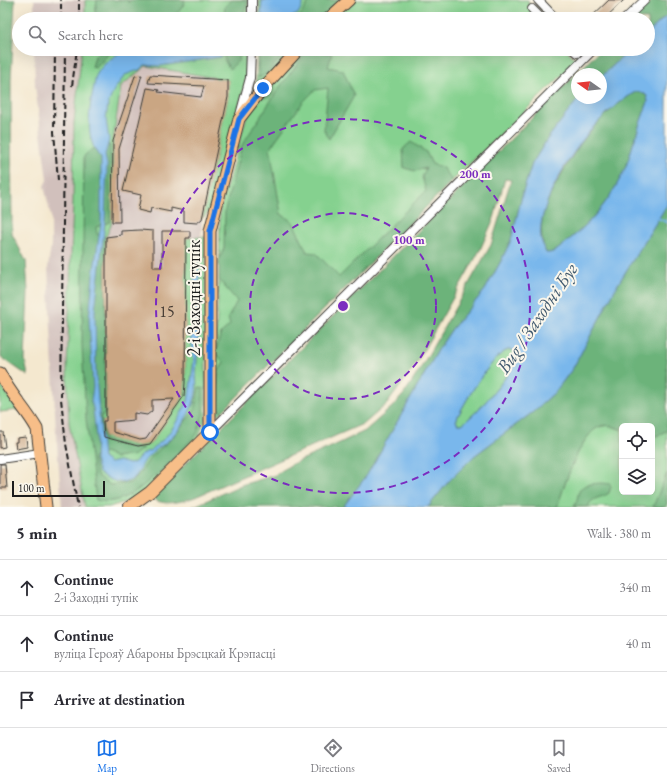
<!DOCTYPE html>
<html lang="en">
<head>
<meta charset="utf-8">
<style>
	:root { --surface:#fff; --page:#f7f7f7; --text:#2b2b33; --muted:#7c7c81; --line:#e1e1e2; --accent:#1a73e8 }
	body { margin:0; font-family:"EB Garamond",serif; background:var(--page); color:var(--text) }
	.controls { position:absolute; right:12px; bottom:12px; display:grid; overflow:hidden; border-radius:6px; box-shadow:0 4px 16px #0002 }
	.controls button { width:36px; height:36px; display:grid; place-items:center; padding:0; border:0; border-bottom:1px solid var(--line); background:var(--surface); color:var(--text); font:20px sans-serif }
	.compass { position:absolute; left:571px; top:68px; width:36px; height:36px; border-radius:50%; background:var(--surface); box-shadow:0 4px 16px #0002; rotate:285deg }
	.scale { position:absolute; left:12px; bottom:10px; width:93px; box-sizing:border-box; padding-left:4px; border:2px solid #1c1c1c; border-top:0; font-size:11px; line-height:14px; white-space:nowrap; color:#1c1c1c; -webkit-text-stroke:3px #fbf7ec; paint-order:stroke }
	.stop { position:absolute; width:12px; height:12px; margin:-9px; border:3px solid #1a73e8; border-radius:50%; background:#fff }
	.stop.end { background:#1a73e8; border-color:#fff; box-shadow:0 1px 4px #0008 }
	.list { margin:0; padding:0; list-style:none }
	h2 { display:flex; justify-content:space-between; align-items:center; height:52px; margin:0; padding:0 16px; font-size:17px }
	h2 small { font-size:13px; font-weight:400; color:var(--muted) }
	.list li { display:grid; grid-template-columns:26px 1fr auto; gap:12px; align-items:center; box-sizing:border-box; height:56px; padding:0 16px; border-top:1px solid var(--line) }
	.list b { display:block; font-size:15px; white-space:nowrap }
	.list p { margin:0; font-size:13px; white-space:nowrap; color:var(--muted) }
	.list em { font-size:13px; font-style:normal; color:var(--muted) }
	.icon { flex:none; width:22px; height:22px; fill:none; stroke:currentColor; stroke-width:2; stroke-linecap:round; stroke-linejoin:round }
	.map { position:relative; flex:none; width:667px; height:507px; overflow:hidden }
	.search { position:absolute; background:var(--surface); box-shadow:0 4px 16px #0002; left:12px; right:12px; top:12px; height:44px; display:flex; align-items:center; gap:10px; box-sizing:border-box; padding:0 14px; border-radius:22px; color:var(--muted); font-size:15px }
	.sheet { height:220px; background:var(--surface) }
	nav { display:flex; justify-content:space-around; align-items:center; box-sizing:border-box; height:56px; border-top:1px solid var(--line); background:var(--surface); font-size:11px; color:var(--muted) }
	nav a { display:grid; justify-items:center; gap:2px }
	nav .on { color:var(--accent) }
	.map>svg:first-child { display:block }
	.industrial { fill:#d1c0bc }
	.green { fill:#85d18f; stroke:#507656 }
	.forest { fill:#6cb37a; stroke:#44684b }
	.water { fill:#79b7ec; stroke:#4a6a84; fill-rule:evenodd }
	.lines { fill:none; stroke-linecap:round; stroke-linejoin:round }
	.stream { stroke:#79b7ec; stroke-width:2 }
	.building { fill:#caa683; fill-rule:evenodd }
	.minor-casing { stroke:#3c3b37; stroke-width:10 }
	.major-casing { stroke:#3c3b37; stroke-width:13 }
	.minor { stroke:#fff; stroke-width:8 }
	.major { stroke:#f7be88; stroke-width:11 }
	.rail { stroke:#1c1c1c; stroke-width:2; stroke-dasharray:6 3; stroke-linecap:butt }
	.route { stroke:#1a73e8; stroke-width:5 }
	.ring { fill:none; stroke:#7b2cbf; stroke-width:2; stroke-dasharray:7 5 }
	.labels { text-anchor:middle; dominant-baseline:central; stroke-width:4; stroke-linejoin:round; paint-order:stroke }
	.number-label { font-size:16px; fill:#483e36 }
	.street-label { font-size:18px; fill:#1c1c1c; stroke:#fbf7ec }
	.water-label { font-size:19px; font-style:italic; fill:#415a6f; stroke:#fbf7ec }
	.centre { fill:#7b2cbf; stroke:#fbf7ec; stroke-width:2 }
	.ring-label { font-size:12px; text-anchor:middle; font-weight:bold; fill:#7b2cbf; stroke:#fbf7ec; stroke-width:4; stroke-linejoin:round; paint-order:stroke }
</style>
</head>
<body>
<div class="map">
<svg width="667" height="507" viewBox="0 0 667 507">
	<rect width="100%" height="100%" fill="#fbf7ec"/>
	<filter id="ink" filterUnits="userSpaceOnUse"><feTurbulence type="fractalNoise" baseFrequency=".025" numOctaves="2"/><feDisplacementMap in="SourceGraphic" scale="8" xChannelSelector="R" yChannelSelector="G"/><feConvolveMatrix kernelMatrix="1 2 1 2 8 2 1 2 1" color-interpolation-filters="sRGB"/></filter>
	<filter id="wash" filterUnits="userSpaceOnUse"><feTurbulence type="fractalNoise" baseFrequency=".012" numOctaves="4" result="noise"/><feDisplacementMap in="SourceGraphic" scale="16" xChannelSelector="R" yChannelSelector="G"/><feGaussianBlur stdDeviation="0.9" result="paint"/><feColorMatrix in="noise" values="0 0 0 0 0 0 0 0 0 0 0 0 0 0 0 0 0 1.4 0 .05"/><feComposite in="paint" operator="in"/></filter>
	<g filter="url(#wash)">
		<rect width="100%" height="100%" fill="#f4e8cf"/>
		<g class="industrial">
			<path d="M34,0H94L92,19H34Z"/>
			<path d="M34,49H89L92,507H62L56,432L48,267L51,245V217L44,186L47,180L35,86Z"/>
			<path d="M146,66L228,80V97L202,219L201,237L186,238L185,383L184,396L150,444L138,446L104,437L101,417L106,237L112,222L113,141L121,86Z"/>
		</g>
		<g class="green">
			<path d="M85,0H249L248,19H85Z"/>
			<path d="M259,0H528L530,9L539,19H259Z"/>
			<path d="M82,49H247L246,78L244,88L209,211L202,219L228,97V80L146,66L121,86L113,141L112,222L106,237V421H103L104,437L138,446L150,444L184,396L185,383L186,238L206,237V417L199,436L157,479L134,499L109,507H85L69,423L67,370L73,201L74,123Z"/>
			<path d="M257,49H566L577,61L452,181L219,415L215,412V353L219,280L220,209L256,84Z"/>
			<path d="M508,350H512L517,353C518,368 475,416 462,424H458L456,421L458,416C466,400 492,355 508,350Z"/>
			<path d="M0,383L18,410L0,412Z"/>
			<path d="M610,425L622,430V492H652V437L659,435L667,430V507H557C564,488 578,440 595,429C600,426 604,426 610,425Z"/>
		</g>
		<g class="forest">
			<path d="M1,0H15L11,80L12,234L26,261L28,292L25,360L28,376L1,357L0,17Z"/>
			<path d="M97,0H128V3L131,0H185C184,5 181,10 177,13C163,23 113,19 94,19Z"/>
			<path d="M232,0H247V5L241,19H230L224,15L225,6Z"/>
			<path d="M310,0H342L324,19H292L300,16Z"/>
			<path d="M653,0H667V15L648,33V19H633Z"/>
			<path d="M99,49H113L96,68L92,67L95,56L100,51Z"/>
			<path d="M226,49H241L239,60L230,69C225,62 222,58 226,49Z"/>
			<path d="M260,49H289L267,73L259,78L258,66Z"/>
			<path d="M601,49H631L601,77V74H577V98H579L548,138L532,164L523,192L511,240L501,261L485,290L452,329L440,347L367,475L343,507H192L241,485L275,475L292,464L331,447L365,431L392,407L404,394L419,371L491,245L511,180L505,179L494,218L480,250L414,367L387,404L365,423L195,497C182,502 160,507 152,497Z"/>
			<path d="M318,51L332,54L328,67L343,70L354,96L329,139L324,130L328,88L315,90L303,102L270,148L281,214L293,222L307,252L316,253L339,277L426,191L422,177L426,168L415,171L404,168L403,149L411,142L426,152L432,164L442,167L452,181L222,412L215,406L218,373L224,362L215,353L221,333L230,325L228,318L237,301L219,280V261L224,248L225,210L242,145L279,88L305,54Z"/>
			<path d="M635,92C640,92 643,93 647,96L648,102C644,113 639,125 636,136C632,146 630,156 626,166C614,195 594,220 569,240C563,245 555,254 546,253C534,224 547,200 561,175C581,140 600,114 635,92Z"/>
			<path d="M110,145V222L96,227L97,234L106,237L105,413L101,417L104,440L134,448H143L135,455L116,458L105,452L93,458L97,475L110,485L130,483L140,473L150,458L171,439L194,411L199,387L203,388V415L197,434L156,476H154C140,490 117,507 96,500L86,419L82,345L84,156L92,149Z"/>
			<path d="M667,205V430L659,435L652,437V426H622V430C615,427 608,424 601,426C580,433 564,487 557,507H428L449,481L474,456L533,412L555,392L573,368L618,284Z"/>
			<path d="M667,473V507H653Z"/>
			<path d="M602,483L610,484L611,487L609,493C601,499 592,496 588,507H574C576,503 577,500 578,495C580,483 592,484 602,483Z"/>
		</g>
		<g class="water">
			<path d="M262,0H305L298,14L287,19H265L261,13Z"/>
			<path d="M667,15V205L618,284L573,368L555,392L533,412L474,456L449,481L428,507H343L367,475L440,347L452,329L485,290L501,261L511,240L523,192L532,164L548,138L579,98H601V77L631,49H648V33ZM635,92C640,92 643,92 647,96L648,102C644,113 639,125 636,136C632,146 630,156 626,166C614,195 594,220 569,240C563,245 555,254 546,253C544,248 542,243 541,238C536,205 575,146 597,123C608,111 621,101 635,92ZM508,350H512L517,354C518,368 475,416 462,424H458L456,421L458,416C466,400 492,355 508,350Z"/>
			<path d="M125,49H224L221,57L160,66L145,65L139,70L125,75L114,90L108,104L106,119L109,140L105,155L107,165L105,221L95,311L96,376L103,458L110,463L119,461L130,464L135,462L139,457L146,452L151,450L165,438L174,426L188,401L194,361L191,338L194,322V261L198,259C202,298 198,338 196,377C200,401 185,423 169,440C162,446 153,451 147,458C141,464 139,476 131,480C120,486 108,479 99,473L95,460L96,437L93,408L91,401L93,387L89,319L93,276L101,223V158C84,141 89,107 94,86C95,82 95,77 97,74C103,63 115,56 125,49Z"/>
		</g>
		<g class="lines">
			<path class="stream" d="M657,218L667,222"/>
		</g>
		<g id="blocks">
			<g class="building">
				<path d="M609,0H624L604,19H589Z"/>
				<path d="M142,75L119,149L120,222H112L113,141L135,76Z"/>
				<path d="M150,75L228,80V97L202,219L197,223L184,222V211L171,208V212L151,208L150,213L138,210L141,195L123,191L147,88L159,90L158,92L201,97L204,86L148,83Z"/>
				<path d="M140,230L153,231V267H162V231H190V238H186L185,383L184,396L150,444L138,446L104,437L103,421H106V237L121,235V231ZM174,399L146,439L140,440L113,432V422L134,420V413L147,415L152,411V400Z"/>
				<path d="M0,432H3L5,447L0,448Z"/>
				<path d="M26,437L27,447L16,449L15,442H17V438Z"/>
				<path d="M0,464H5L7,488H0Z"/>
			</g>
		</g>
	</g>
	<g filter="url(#ink)">
		<use href="#blocks" fill-opacity="0" stroke="#3c3b37" stroke-width="1"/>
		<g class="lines">
			<g class="minor-casing">
				<g id="minor">
					<path d="M538,0L556,19"/>
					<path d="M532,9L542,19"/>
					<path d="M252,19V0"/>
					<path d="M625,19L645,0"/>
					<path d="M572,49L577,53"/>
					<path d="M240,115L250,78L251,49"/>
					<path d="M210,432L594,49"/>
					<path d="M0,459L40,453"/>
				</g>
			</g>
			<g class="major-casing">
				<g id="major">
					<path d="M328,19L349,0"/>
					<path d="M0,373C10,394 26,409 37,429L46,507"/>
					<path d="M129,507L150,492L210,432V231L239,119L263,88L299,49"/>
				</g>
			</g>
			<use href="#minor" class="minor"/>
			<use href="#major" class="major"/>
			<g class="rail">
				<path d="M61,19V0"/>
				<path d="M79,19V0"/>
				<path d="M55,49L54,132L58,180"/>
				<path d="M65,49L61,399L66,444L78,507"/>
				<path d="M72,86L77,49"/>
			</g>
		</g>
	</g>
	<g class="lines" filter="url(#ink)">
		<path class="route" d="M210,432V231L239,119L263,88"/>
	</g>
	<g class="ring">
		<circle cx="343" cy="306" r="93"/>
		<circle cx="343" cy="306" r="187"/>
	</g>
	<g class="labels">
		<g class="number-label">
			<text x="167" y="311">15</text>
		</g>
		<g class="street-label">
			<text transform="translate(193 298) rotate(-90)">2-і Заходні тупік</text>
		</g>
		<g class="water-label">
			<text transform="translate(537 318) rotate(-56)">Bug / Заходні Буг</text>
		</g>
	</g>
	<circle cx="343" cy="306" r="6" class="centre"/>
	<g class="ring-label">
		<text x="475" y="178">200 m</text>
		<text x="409" y="244">100 m</text>
	</g>
</svg>
<div class="controls">
<button><svg class="icon" aria-label="locate" viewBox="0 0 24 24"><circle cx="12" cy="12" r="6"/><path d="M12 2v4M12 18v4M2 12h4M18 12h4"/></svg></button>
<button><svg class="icon" aria-label="layers" viewBox="0 0 24 24"><path d="M12 4l9 5-9 5-9-5zM3 14l9 5 9-5"/></svg></button>
</div>
<svg class="compass" viewBox="-18 -18 36 36"><path d="M0-13l5 13h-10z" fill="#e53935"/><path d="M0 13l5-13h-10z" fill="#7c7c81"/></svg>
<div class="scale">100 m</div>
<div class="stop" style="left:210px;top:432px"></div>
<div class="stop end" style="left:263px;top:88px"></div>
<div class="search"><svg class="icon" aria-label="search" viewBox="0 0 24 24"><circle cx="10" cy="10" r="6"/><path d="M15 15l6 6"/></svg>Search here</div>
</div>
<section class="sheet">
<h2>5 min<small>Walk · 380 m</small></h2>
<ul class="list">
<li><svg class="icon" aria-label="ahead" viewBox="0 0 24 24"><path d="M12 20V5M6 11l6-6 6 6"/></svg><div><b>Continue</b><p>2-і Заходні тупік</p></div><em>340 m</em></li>
<li><svg class="icon" aria-label="ahead" viewBox="0 0 24 24"><path d="M12 20V5M6 11l6-6 6 6"/></svg><div><b>Continue</b><p>вуліца Герояў Абароны Брэсцкай Крэпасці</p></div><em>40 m</em></li>
<li><svg class="icon" aria-label="arrive" viewBox="0 0 24 24"><path d="M6 21V4h12l-3 4 3 4H6"/></svg><div><b>Arrive at destination</b></div></li>
</ul>
</section>
<nav>
<a class="on"><svg class="icon" aria-label="map" viewBox="0 0 24 24"><path d="M3 6l6-2 6 2 6-2v14l-6 2-6-2-6 2zM9 4v14M15 6v14"/></svg>Map</a>
<a><svg class="icon" aria-label="directions" viewBox="0 0 24 24"><path d="M12 3l9 9-9 9-9-9zM9 14v-3h6M13 9l2 2-2 2"/></svg>Directions</a>
<a><svg class="icon" aria-label="saved" viewBox="0 0 24 24"><path d="M7 4h10v16l-5-4-5 4z"/></svg>Saved</a>
</nav>
</body>
</html>
